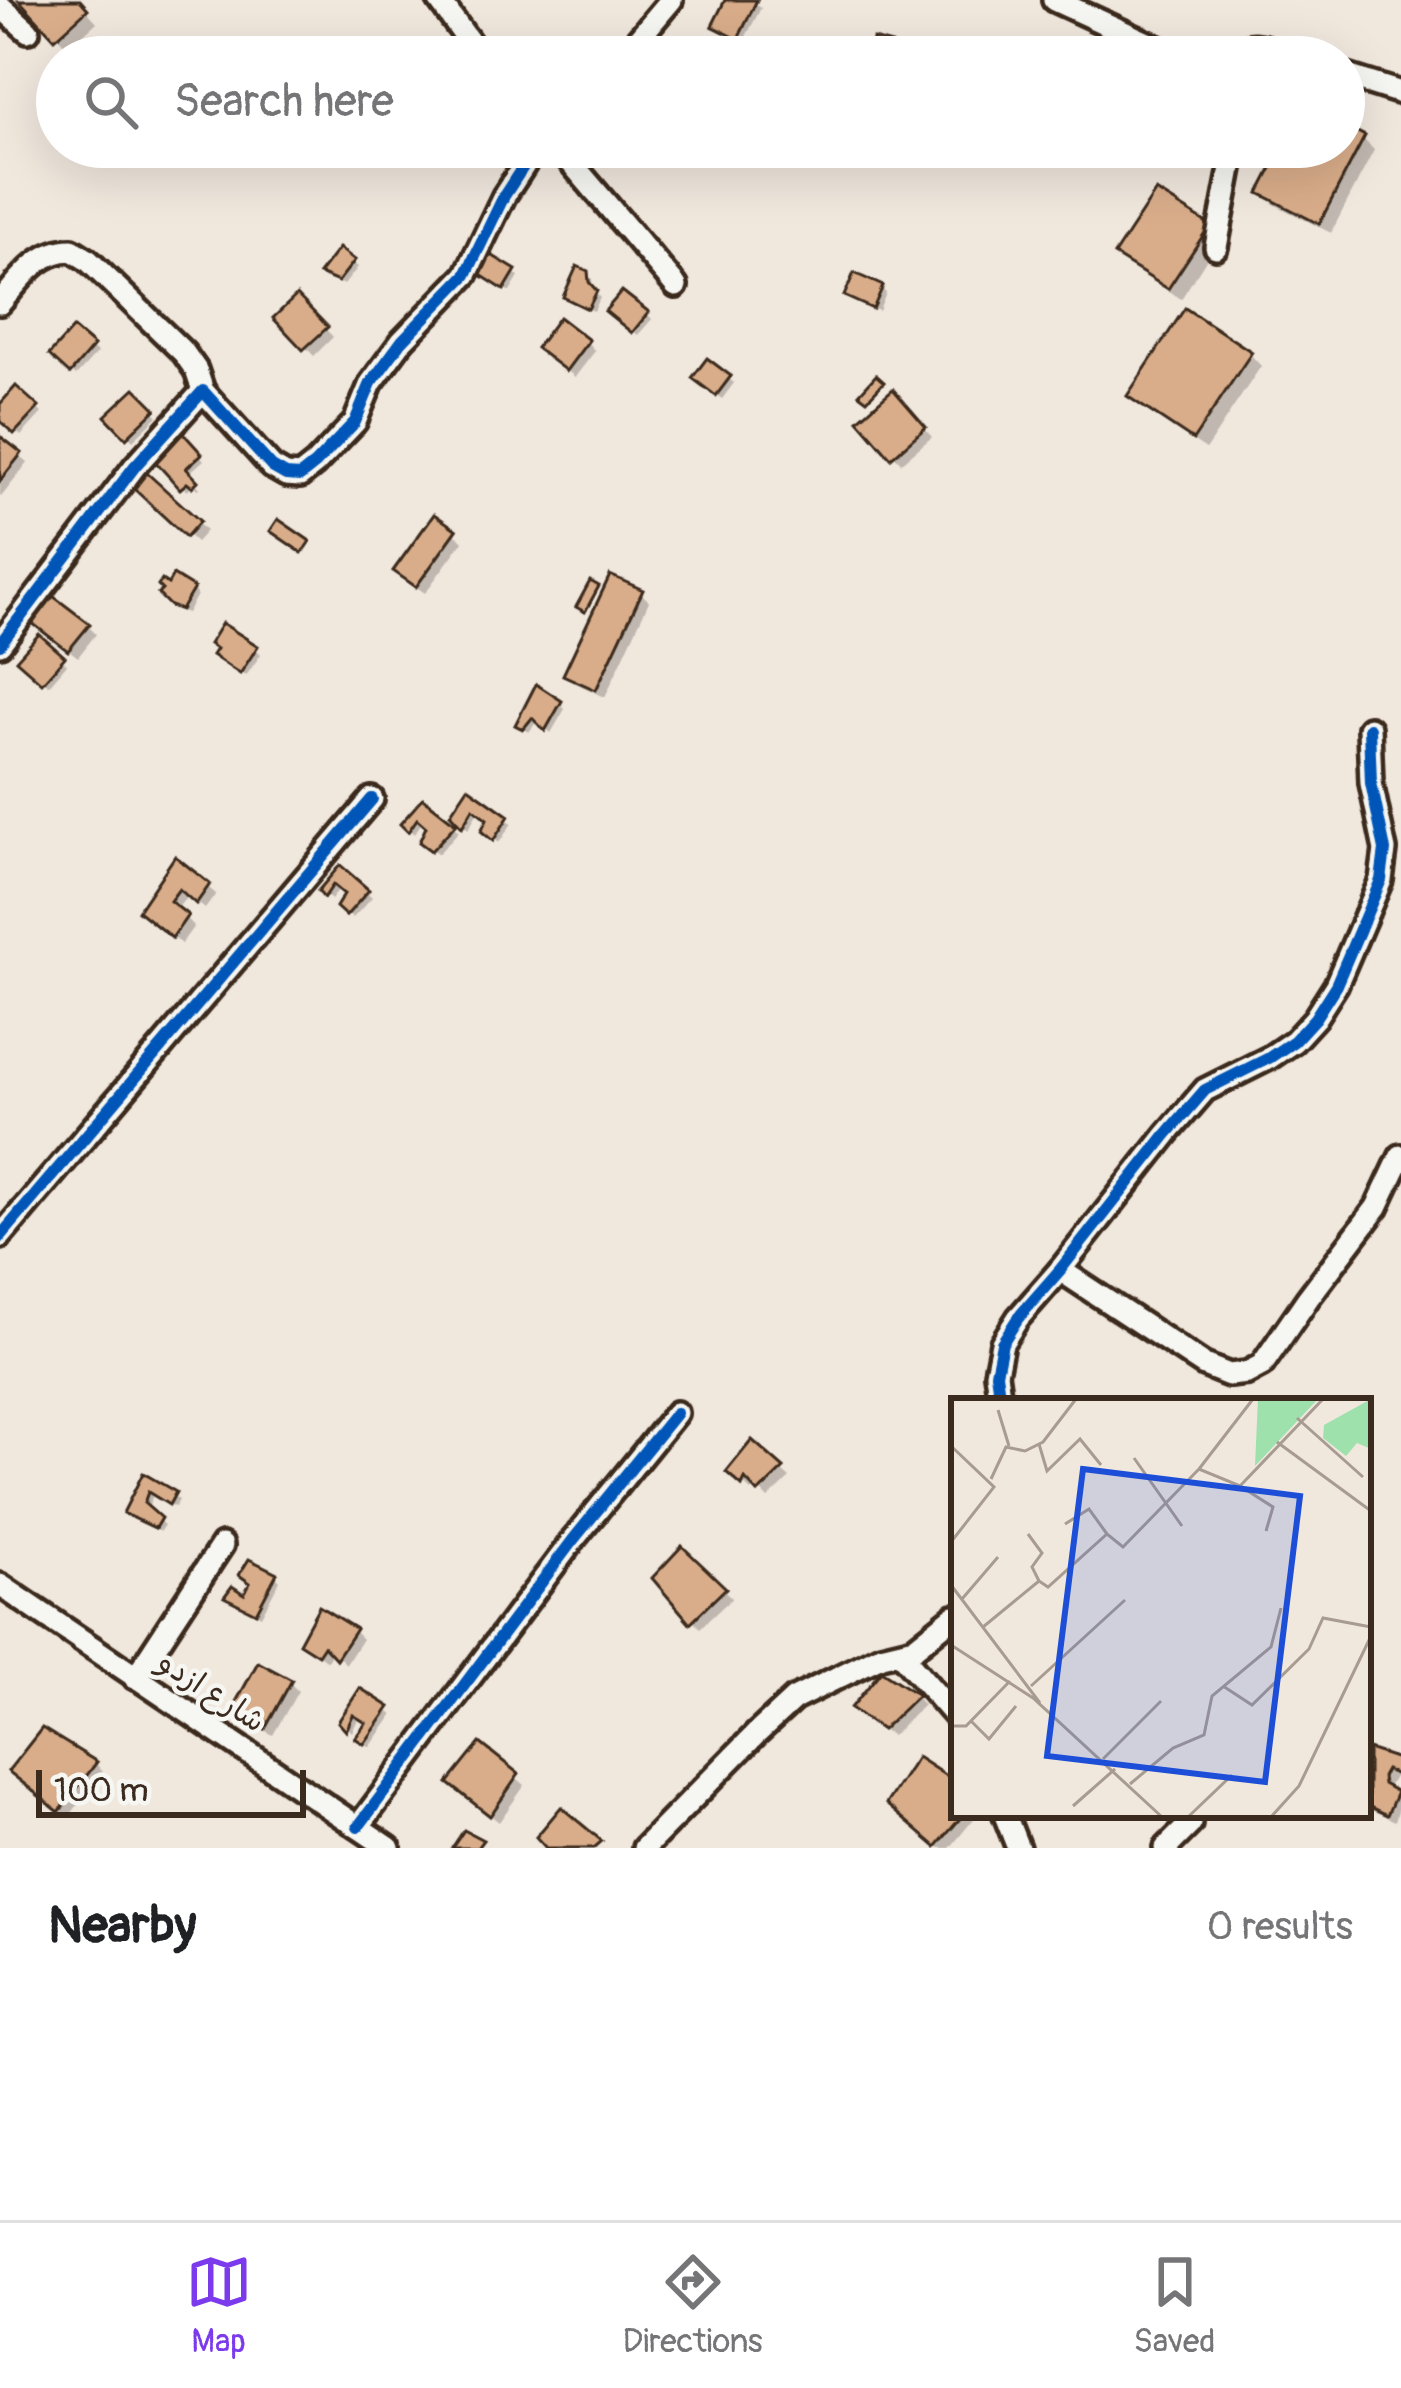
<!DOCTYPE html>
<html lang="en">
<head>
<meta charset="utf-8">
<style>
	:root { --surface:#fff; --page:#f6f6f6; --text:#202124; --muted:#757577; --line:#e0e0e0; --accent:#7c3aed }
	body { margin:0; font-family:Pangolin,"Playpen Sans Arabic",sans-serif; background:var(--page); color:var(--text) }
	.scale { position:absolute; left:36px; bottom:30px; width:270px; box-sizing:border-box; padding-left:12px; border:6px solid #3b2a1e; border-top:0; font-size:33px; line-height:42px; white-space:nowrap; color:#3b2a1e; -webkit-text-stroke:9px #f6f6f2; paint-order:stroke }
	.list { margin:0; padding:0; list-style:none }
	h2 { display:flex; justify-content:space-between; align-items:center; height:156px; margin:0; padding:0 48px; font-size:51px }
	h2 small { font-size:39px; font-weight:400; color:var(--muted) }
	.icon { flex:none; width:66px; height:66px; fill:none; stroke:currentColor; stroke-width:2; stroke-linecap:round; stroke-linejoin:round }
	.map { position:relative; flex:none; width:1401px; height:1848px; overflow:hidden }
	.search { position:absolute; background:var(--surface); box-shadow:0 12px 48px #0002; left:36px; right:36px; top:36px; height:132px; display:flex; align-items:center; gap:30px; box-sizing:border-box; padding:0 42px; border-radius:66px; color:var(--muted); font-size:45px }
	.sheet { height:372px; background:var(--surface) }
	nav { display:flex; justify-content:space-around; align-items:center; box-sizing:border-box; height:168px; border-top:3px solid var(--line); background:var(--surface); font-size:33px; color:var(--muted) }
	nav a { display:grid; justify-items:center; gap:6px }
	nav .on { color:var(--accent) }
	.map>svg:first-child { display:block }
	.shadow { fill:#0003 }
	.building { fill:#d9ad8a; stroke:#3b2a1e; stroke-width:3 }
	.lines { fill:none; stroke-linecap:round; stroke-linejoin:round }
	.minor-casing { stroke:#3b2a1e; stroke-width:30 }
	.minor { stroke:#f6f6f2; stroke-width:21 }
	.cycleway-casing { stroke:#f6f6f2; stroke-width:20 }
	.cycleway { stroke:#0057b8; stroke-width:12 }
	.labels { text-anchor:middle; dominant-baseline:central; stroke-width:9; stroke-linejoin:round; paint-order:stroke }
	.street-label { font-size:30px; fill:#3b2a1e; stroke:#f6f6f2 }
	.inset-road { fill:none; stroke:#a89b91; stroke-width:3 }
	.view { fill:#1d4ed8; fill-opacity:0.15; stroke:#1d4ed8; stroke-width:6 }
	.inset-edge { fill:none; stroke:#3b2a1e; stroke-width:6 }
</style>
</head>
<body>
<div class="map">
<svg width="1401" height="1848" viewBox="0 0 1401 1848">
	<rect width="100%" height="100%" fill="#f0e7dd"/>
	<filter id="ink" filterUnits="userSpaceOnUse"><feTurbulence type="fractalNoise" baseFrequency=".00833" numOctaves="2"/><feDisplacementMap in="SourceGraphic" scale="24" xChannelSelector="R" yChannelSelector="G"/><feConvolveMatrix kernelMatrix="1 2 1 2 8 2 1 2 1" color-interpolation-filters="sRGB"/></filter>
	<g filter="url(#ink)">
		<g class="shadow">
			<path d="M23,0H77L97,22L68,48Z"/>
			<path d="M728,0H750L761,8L743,42L715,25Z"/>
			<path d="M1344,129L1363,139L1374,150L1331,233L1274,204L1263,192L1286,147H1344Z"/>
			<path d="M1208,227L1219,239L1181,299L1130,266L1118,255Z"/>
			<path d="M340,252L358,267L344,285L323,274Z"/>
			<path d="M514,273L519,277L510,292L485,277Z"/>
			<path d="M586,274L592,279L593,290L600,298L594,311L571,301Z"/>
			<path d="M881,288L886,293L879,311L853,300L848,296Z"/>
			<path d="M297,299L333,337L314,356L277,318Z"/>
			<path d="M647,314L652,319L638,335L614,316Z"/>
			<path d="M74,332L97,353L76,376L53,355Z"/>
			<path d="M587,342L595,351L575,377L548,356Z"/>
			<path d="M1250,354L1261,366L1206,449L1142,407L1131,396Z"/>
			<path d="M729,379L734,383L722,399L700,382Z"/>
			<path d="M16,390L42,413L21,436L0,417V408Z"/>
			<path d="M135,392L158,416L133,440L110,416Z"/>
			<path d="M892,393L932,437L901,463L862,420Z"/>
			<path d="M183,437L204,460L188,474L200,488L199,489L193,486L187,491L158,460Z"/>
			<path d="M0,440L28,463L1,497L0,496Z"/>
			<path d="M148,477L206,531L196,542L137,488Z"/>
			<path d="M455,533L463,541L425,593L405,579Z"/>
			<path d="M193,590L197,595L187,613L178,610L162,594Z"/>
			<path d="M641,593L649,601L605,697L575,683L567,675Z"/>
			<path d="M88,626L96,634L78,657L44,631Z"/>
			<path d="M39,638L67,664L49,685L20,660Z"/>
			<path d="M256,649L261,654L246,676L220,660Z"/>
			<path d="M560,704L565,709L551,733L538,720L529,732L518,724Z"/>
			<path d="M469,791L512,823L499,843L484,830L490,819L479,810L468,829L454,814Z"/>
			<path d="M423,802L459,831L438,854L423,841L430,827L423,821L414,834L404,824Z"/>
			<path d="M176,861L216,894L205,909L188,895L176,910L194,926L181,944L150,919Z"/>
			<path d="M341,869L372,897L353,918L340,907L348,894L340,887L331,900L322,891Z"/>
			<path d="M752,1445L790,1478L768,1499L754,1484L751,1491L730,1472Z"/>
			<path d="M144,1477L179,1500L175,1507L153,1495L147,1510L164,1525L160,1531L126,1513Z"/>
			<path d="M682,1550L732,1598L700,1628L692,1620Z"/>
			<path d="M275,1575L280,1580L261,1616L233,1601L245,1598Z"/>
			<path d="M354,1631L362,1639L346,1664L333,1651L327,1661L302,1643Z"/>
			<path d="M290,1683L298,1691L273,1735L243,1718L235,1710Z"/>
			<path d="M361,1692L393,1715L370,1747L364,1742L369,1724L359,1717L352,1732L342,1722Z"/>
			<path d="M916,1697L923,1705L892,1736L863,1716Z"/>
			<path d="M43,1732L96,1764L103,1772L68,1818L20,1779Z"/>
			<path d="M480,1747L525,1785L499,1822L460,1791Z"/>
			<path d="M1368,1758L1401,1764V1778L1394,1777L1388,1787L1389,1791L1401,1800L1395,1821L1368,1808Z"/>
			<path d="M954,1785V1815H977L950,1848H940L898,1812Z"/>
		</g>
		<g class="building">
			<path d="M19,0H80L88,9L55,39Z"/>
			<path d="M725,0H757L738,39L712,26Z"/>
			<path d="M873,39L892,44L889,57H869Z"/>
			<path d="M1344,125L1365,136L1319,224L1259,193L1283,147H1344Z"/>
			<path d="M1156,191L1210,225L1168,289L1114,255Z"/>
			<path d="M339,248L355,260L338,282L319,274Z"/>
			<path d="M488,253L516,270L504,290L476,272Z"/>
			<path d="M577,266L588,271L589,282L597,291L588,309L563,297Z"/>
			<path d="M854,273L883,286L873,309L844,296Z"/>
			<path d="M622,291L649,312L632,333L605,311Z"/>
			<path d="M297,295L328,327L303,350L273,318Z"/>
			<path d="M1185,308L1252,352L1193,440L1127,396Z"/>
			<path d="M559,317L589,340L566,371L536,348Z"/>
			<path d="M73,328L94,346L70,374L49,355Z"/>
			<path d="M707,358L731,376L716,396L692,378Z"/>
			<path d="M876,375L884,382L867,400L859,394Z"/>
			<path d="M16,386L39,407L14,434L0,421V404Z"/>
			<path d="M135,388L156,409L126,438L105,416Z"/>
			<path d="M893,389L926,427L891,458L858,420Z"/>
			<path d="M183,433L202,454L186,468L198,481L192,487L187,483L180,489L153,459Z"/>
			<path d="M0,436L22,453L0,481Z"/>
			<path d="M147,473L200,521L186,537L133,488Z"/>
			<path d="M434,514L457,530L416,587L393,571Z"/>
			<path d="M278,519L310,541L302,553L270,531Z"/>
			<path d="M173,575L194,588L181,610L170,606L158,594L162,590L158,586L162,580L168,584Z"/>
			<path d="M610,575L643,590L596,690L563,675Z"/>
			<path d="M590,581L599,586L585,612L576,607Z"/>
			<path d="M53,596L90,624L68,651L32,623Z"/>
			<path d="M222,623L258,646L240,674L212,655L216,649L209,644Z"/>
			<path d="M39,634L65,657L42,683L16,660Z"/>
			<path d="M536,684L562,701L545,731L532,718L523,729L515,725Z"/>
			<path d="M468,787L509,816L493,841L481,831L487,819L473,808L462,827L450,814Z"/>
			<path d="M423,798L456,824L431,851L419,842L426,827L417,819L408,832L400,824Z"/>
			<path d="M175,856L210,884L196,904L179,889L170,901L188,915L172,938L138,911Z"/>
			<path d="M340,865L369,890L346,916L336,907L344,894L333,885L324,898L318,891Z"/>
			<path d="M752,1440L784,1468L758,1493L745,1479L742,1486L726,1472Z"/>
			<path d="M143,1473L176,1492L169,1505L148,1492L144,1503L161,1518L155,1528L123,1513Z"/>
			<path d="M682,1546L726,1588L690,1623L652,1578Z"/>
			<path d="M249,1559L277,1573L256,1613L224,1597L232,1586L244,1594L250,1583L239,1575Z"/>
			<path d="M319,1606L356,1629L336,1659L324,1646L318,1655L299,1643Z"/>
			<path d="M258,1662L292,1680L265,1729L231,1711Z"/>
			<path d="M881,1671L918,1695L882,1730L851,1708Z"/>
			<path d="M360,1688L390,1707L364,1744L355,1738L366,1723L353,1715L346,1731L338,1722Z"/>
			<path d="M42,1728L97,1762L59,1812L8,1771Z"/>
			<path d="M480,1743L519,1774L490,1816L448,1783Z"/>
			<path d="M1368,1749L1401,1760V1773L1397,1775L1386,1770L1382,1777L1383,1784L1397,1792L1387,1815L1368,1806Z"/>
			<path d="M917,1757L954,1781V1815H963L936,1847L886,1804Z"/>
			<path d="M561,1807L602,1841L594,1848H546L536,1837Z"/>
			<path d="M464,1830L483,1840L477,1848H452Z"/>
		</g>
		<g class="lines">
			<g class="minor-casing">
				<g id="minor">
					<path d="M439,0L480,57"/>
					<path d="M1054,0L1178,57"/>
					<path d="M0,6L28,31"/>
					<path d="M623,57L671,0"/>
					<path d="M1232,57C1250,36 1270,49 1292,57"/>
					<path d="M1344,75L1401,93"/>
					<path d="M558,147L676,286"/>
					<path d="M1216,247L1235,147"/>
					<path d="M0,303C20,280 39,250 72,250L88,260L184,353L196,370L203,391"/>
					<path d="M0,644L135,466L203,391L272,467L286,475L300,476L315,464L355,422L371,383L402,341L466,275L504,196L536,147"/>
					<path d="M0,1237L372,799"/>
					<path d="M1060,1270L1204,1365L1229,1375L1247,1373L1262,1365L1308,1298L1377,1207L1401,1156"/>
					<path d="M1000,1401L996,1373L1002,1343L1018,1318L1060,1270L1167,1134L1205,1090L1269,1058L1294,1041L1315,1018L1336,985L1381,880L1385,850L1371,783L1369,728"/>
					<path d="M0,1585L389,1848"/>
					<path d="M900,1653L954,1715"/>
					<path d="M135,1678L222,1545"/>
					<path d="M1005,1815L1018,1848"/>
					<path d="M358,1827L573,1540L676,1413"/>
					<path d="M644,1848L756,1734L794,1699L881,1656L914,1648L954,1616"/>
					<path d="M1166,1848L1190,1824"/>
				</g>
			</g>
			<use href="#minor" class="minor"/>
			<g class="cycleway-casing">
				<g id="cycleway">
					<path d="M0,644L135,466L203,391L272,467L286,475L300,476L315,464L355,422L371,383L402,341L466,275L504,196L536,147"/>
					<path d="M0,1237L372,799"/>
					<path d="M1000,1401L996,1373L1002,1343L1018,1318L1060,1270L1167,1134L1205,1090L1269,1058L1294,1041L1315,1018L1336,985L1381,880L1385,850L1371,783L1369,728"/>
					<path d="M358,1827L573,1540L676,1413"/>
				</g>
			</g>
			<use href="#cycleway" class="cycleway"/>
		</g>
	</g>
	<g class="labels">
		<g class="street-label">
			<text transform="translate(211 1692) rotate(33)">شارع ازدو</text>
		</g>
	</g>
	<g transform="translate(951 1398)">
		<rect width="420" height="420" fill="#f0e7dd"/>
		<path d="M307,1H367L304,68ZM420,1V51L406,45L395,58L372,40L373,27Z" fill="#9ee1ac"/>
		<path class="inset-road" d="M47,12L58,48M346,20L412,79M326,44L420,113M88,46L96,73L129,41L150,67M0,48L43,89L0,144M183,60L231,128M248,71L302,1M40,81L55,49L74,53L92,44L125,1M289,88L322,109L315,133M114,126L138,111L156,136M77,136L91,155L81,169L88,183M88,183L97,189L156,136L172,149L248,71L289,88L372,1M0,187L89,305M11,201L47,159M32,229L88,183M0,247L82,300L211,419M80,288L174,202M272,288L301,307L358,251L372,220L420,229M20,323L38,341L65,308M0,328H15L59,283M152,361L210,303M179,386L222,350L253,337L261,298L320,249L330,210M122,408L164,371M237,419L281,377M320,419L348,388L420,238"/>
		<path class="view" d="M132,71L349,98L314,384L96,358Z"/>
		<rect width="420" height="420" class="inset-edge"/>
	</g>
</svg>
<div class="scale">100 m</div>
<div class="search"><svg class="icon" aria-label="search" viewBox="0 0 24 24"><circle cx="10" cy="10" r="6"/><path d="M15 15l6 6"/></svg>Search here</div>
</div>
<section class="sheet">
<h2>Nearby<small>0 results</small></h2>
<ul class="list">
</ul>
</section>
<nav>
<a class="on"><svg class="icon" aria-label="map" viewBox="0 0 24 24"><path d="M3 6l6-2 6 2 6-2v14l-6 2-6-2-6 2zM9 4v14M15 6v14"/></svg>Map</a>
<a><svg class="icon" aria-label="directions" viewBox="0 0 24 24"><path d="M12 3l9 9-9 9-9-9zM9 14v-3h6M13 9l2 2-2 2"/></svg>Directions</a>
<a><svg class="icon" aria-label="saved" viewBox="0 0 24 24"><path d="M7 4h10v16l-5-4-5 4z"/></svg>Saved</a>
</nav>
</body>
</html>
